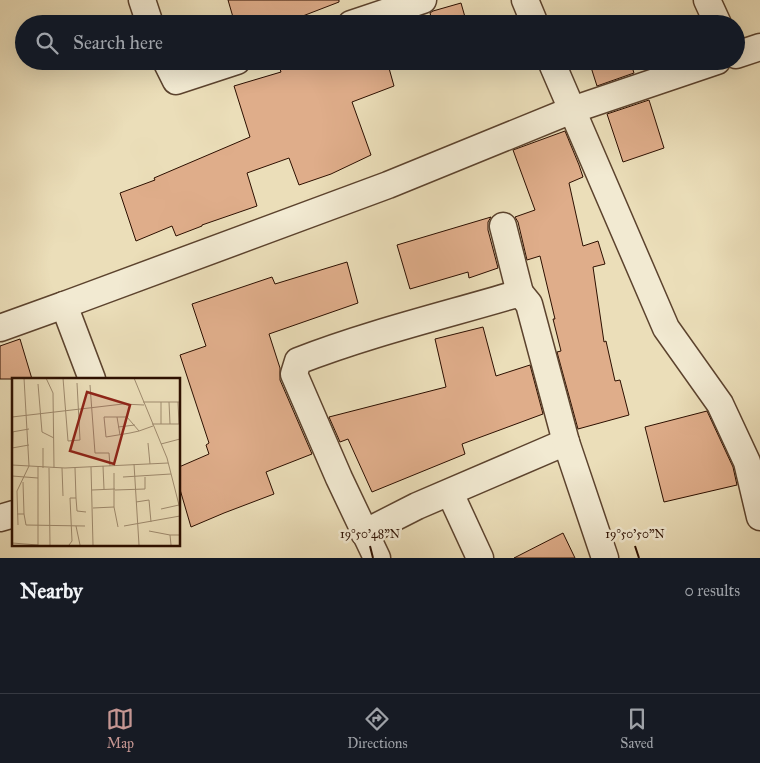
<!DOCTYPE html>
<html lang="en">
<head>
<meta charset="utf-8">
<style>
	:root { --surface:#171b24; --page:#20242c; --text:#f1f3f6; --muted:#9ea1a6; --line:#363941; --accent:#c59692 }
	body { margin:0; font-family:"IM FELL Great Primer",serif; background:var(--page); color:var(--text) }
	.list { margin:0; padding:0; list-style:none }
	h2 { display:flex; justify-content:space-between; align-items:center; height:65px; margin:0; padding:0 20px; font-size:21px }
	h2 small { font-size:16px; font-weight:400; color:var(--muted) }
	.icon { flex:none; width:28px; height:28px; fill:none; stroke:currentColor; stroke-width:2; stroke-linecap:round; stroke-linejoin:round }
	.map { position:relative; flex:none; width:760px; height:558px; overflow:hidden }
	.search { position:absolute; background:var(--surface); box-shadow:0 5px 20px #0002; left:15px; right:15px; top:15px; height:55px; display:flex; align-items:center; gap:12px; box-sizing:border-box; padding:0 18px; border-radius:28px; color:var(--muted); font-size:19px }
	.sheet { height:135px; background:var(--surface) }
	nav { display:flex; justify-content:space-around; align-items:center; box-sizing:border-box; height:70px; border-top:1px solid var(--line); background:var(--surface); font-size:14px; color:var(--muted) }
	nav a { display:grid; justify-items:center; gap:2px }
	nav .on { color:var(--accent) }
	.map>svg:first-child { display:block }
	.building { fill:#dfad8a; stroke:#2c0f00 }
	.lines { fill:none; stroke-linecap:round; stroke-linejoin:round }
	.minor-casing { stroke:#5c432e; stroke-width:29 }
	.minor { stroke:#f2ead2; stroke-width:26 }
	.ticks { fill:none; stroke:#2c0f00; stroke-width:2 }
	.inset-road { fill:none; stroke:#9f8b6f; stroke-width:1 }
	.view { fill:#8f2418; fill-opacity:0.15; stroke:#8f2418; stroke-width:2.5 }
	.inset-edge { fill:none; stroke:#2c0f00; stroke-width:2.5 }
	.ticks-label { font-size:12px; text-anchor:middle; fill:#2c0f00; stroke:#f2ead2; stroke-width:5; stroke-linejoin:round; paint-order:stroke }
</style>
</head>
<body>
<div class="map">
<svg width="760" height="558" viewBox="0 0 760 558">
	<rect width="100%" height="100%" fill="#ebdeb9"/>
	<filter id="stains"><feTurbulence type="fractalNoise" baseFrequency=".004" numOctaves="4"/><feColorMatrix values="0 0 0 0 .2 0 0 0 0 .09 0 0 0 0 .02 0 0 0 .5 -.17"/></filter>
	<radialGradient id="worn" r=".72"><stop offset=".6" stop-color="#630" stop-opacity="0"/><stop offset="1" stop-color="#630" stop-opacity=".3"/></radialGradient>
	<g class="building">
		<path d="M228,0H339V2L282,24H235Z"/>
		<path d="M461,3L467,24H433L430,13L433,11Z"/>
		<path d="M297,61H387L394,86L352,102L371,155L331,174L299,185L289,158L247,173L257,206L202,225V226L176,236L172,226L136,241L120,193L155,180L154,178L250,137L234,86L281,72L279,66Z"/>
		<path d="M589,61H630L634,73L597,86Z"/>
		<path d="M649,100L664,148L623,162L607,114Z"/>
		<path d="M565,131L579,165L583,177L569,183L583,246L598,241L605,264L593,267L604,342L606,341L615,381L620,380L629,415L578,429L557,352L561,351L553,319H555L540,256L527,260L518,222L515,217L535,210L513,150Z"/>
		<path d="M491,217L488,222V230L498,268L469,278L468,272L410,289L397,245Z"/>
		<path d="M347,262L358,303L269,334L280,368V380L312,454L266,472L274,494L224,513L191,527L179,486V467L209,454L206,445L209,443L180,355L206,346L192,304L272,277L275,284Z"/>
		<path d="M483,327L496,376L530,365L543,414L462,444L465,454L372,492L348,439L340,442L329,417L446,387L435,339Z"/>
		<path d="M20,339L32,379H0V346Z"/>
		<path d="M707,411L733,467L737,485L664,502L645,427Z"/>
		<path d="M563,533L575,558H514Z"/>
	</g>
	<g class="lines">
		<g class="minor-casing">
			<g id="minor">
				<path d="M142,0L150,24"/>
				<path d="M525,0L535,24"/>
				<path d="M707,0L718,24"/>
				<path d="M351,24L423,0"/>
				<path d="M736,55L760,47"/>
				<path d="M166,61L176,81L237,61"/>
				<path d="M551,61L666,328L720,404L747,462L760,517"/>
				<path d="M503,226L520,293"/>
				<path d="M0,328L64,305"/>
				<path d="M92,379L64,305L388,185L572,110L717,61"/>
				<path d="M450,493L480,558"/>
				<path d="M0,518L14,514"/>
				<path d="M364,533L417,506L566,442"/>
				<path d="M377,558L339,478L294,374L298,361C370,333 446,315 520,293L529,304L566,442L605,558"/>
			</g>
		</g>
		<use href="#minor" class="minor"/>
	</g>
	<path class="ticks" d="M370,546L373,558M635,546L639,558"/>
	<g transform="translate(12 378)">
		<rect width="168" height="168" fill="#ebdeb9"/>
		<path class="inset-road" d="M34,0L41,15L42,90M51,0L56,63L68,62L65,5M122,0L155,80L168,131M26,6L30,54L42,60M78,7L83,75H97L98,88M131,24H168M157,24L158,46M166,24L167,46M0,39L111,26L132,27M105,39L108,57M140,46H168M149,46V24M106,49L123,47M127,53L115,39H92L94,59L118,55L127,53L141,48M0,54L17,51M136,65L138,86M149,66L168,61M0,70L17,67M122,86L127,167M0,87L53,90L156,85M0,87L1,54M91,88L92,111M79,89L81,167M31,90V70M37,90L38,167M50,90L51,118M102,95V129L106,149M0,98L26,100M111,99L159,96M80,112L103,111M103,112L133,111V99M64,120L65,133L74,134M124,124L137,122L139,144M81,130L102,129M149,131L167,127M5,136H12L11,104M12,136L14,147L73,148M6,147L5,113L17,88L12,0M64,148L68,167M112,148L168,138M137,153L158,157M0,165L26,167V89M57,167L60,163L58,120H64L63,90M159,167L158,157H168"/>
		<path class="view" d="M75,14L118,27L102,86L58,73Z"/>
		<rect width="168" height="168" class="inset-edge"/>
	</g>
	<g class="ticks-label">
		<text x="370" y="538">19°50'48"N</text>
		<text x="635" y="538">19°50'50"N</text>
	</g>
	<rect width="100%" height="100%" filter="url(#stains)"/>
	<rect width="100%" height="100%" fill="url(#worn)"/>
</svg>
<div class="search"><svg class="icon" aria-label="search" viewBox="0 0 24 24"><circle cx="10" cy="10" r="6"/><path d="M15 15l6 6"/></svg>Search here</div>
</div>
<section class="sheet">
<h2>Nearby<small>0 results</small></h2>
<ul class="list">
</ul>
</section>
<nav>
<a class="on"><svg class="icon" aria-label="map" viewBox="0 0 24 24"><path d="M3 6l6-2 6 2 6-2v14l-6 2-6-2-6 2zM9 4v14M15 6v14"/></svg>Map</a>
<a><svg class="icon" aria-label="directions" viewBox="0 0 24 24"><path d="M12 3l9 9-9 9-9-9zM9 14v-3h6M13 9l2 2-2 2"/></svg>Directions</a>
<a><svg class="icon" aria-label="saved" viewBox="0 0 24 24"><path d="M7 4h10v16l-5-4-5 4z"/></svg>Saved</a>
</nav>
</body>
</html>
